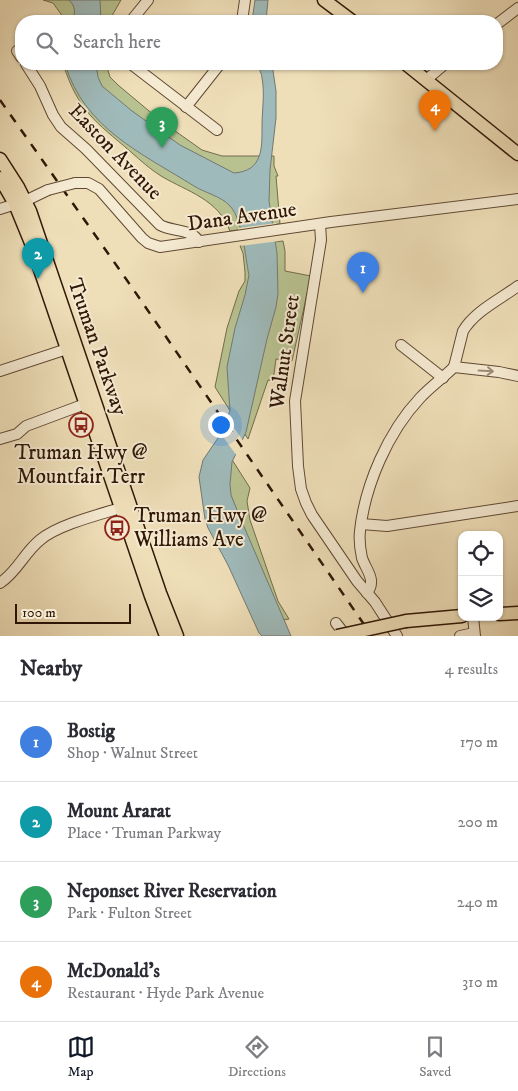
<!DOCTYPE html>
<html lang="en">
<head>
<meta charset="utf-8">
<style>
	:root { --surface:#fff; --page:#f2f2f3; --text:#2b2b33; --muted:#7c7c81; --line:#e1e1e2; --accent:#111827 }
	body { margin:0; font-family:"IM FELL DW Pica",serif; background:var(--page); color:var(--text) }
	.controls { position:absolute; right:15px; bottom:15px; display:grid; overflow:hidden; border-radius:10px; box-shadow:0 1px 4px #0004 }
	.controls button { width:45px; height:45px; display:grid; place-items:center; padding:0; border:0; border-bottom:1px solid var(--line); background:var(--surface); color:var(--text); font:25px sans-serif }
	.scale { position:absolute; left:15px; bottom:12px; width:116px; box-sizing:border-box; padding-left:5px; border:2px solid #301706; border-top:0; font-size:14px; line-height:18px; white-space:nowrap; color:#301706; -webkit-text-stroke:4px #f5ead2; paint-order:stroke }
	.you { position:absolute; left:220px; top:424px; width:18px; height:18px; margin:-12px; border:4px solid #fff; border-radius:50%; background:#1a73e8; box-shadow:0 0 0 8px #1a73e833 }
	.badge { display:grid; place-items:center; width:32px; height:32px; border-radius:50%; background:var(--accent); color:#fff; font-size:16px; font-weight:700 }
	.pin { position:absolute; translate:-50% -41px; filter:drop-shadow(0 1px 2px #0008) }
	.pin::after { content:''; position:absolute; top:26px; width:18px; height:15px; background:inherit; clip-path:polygon(0 0,100% 0,50% 100%) }
	.list { margin:0; padding:0; list-style:none }
	h2 { display:flex; justify-content:space-between; align-items:center; height:65px; margin:0; padding:0 20px; font-size:21px }
	h2 small { font-size:16px; font-weight:400; color:var(--muted) }
	.list li { display:grid; grid-template-columns:32px 1fr auto; gap:15px; align-items:center; box-sizing:border-box; height:80px; padding:0 20px; border-top:1px solid var(--line) }
	.list b { display:block; font-size:19px; white-space:nowrap }
	.list p { margin:0; font-size:16px; white-space:nowrap; color:var(--muted) }
	.list em { font-size:16px; font-style:normal; color:var(--muted) }
	.icon { flex:none; width:28px; height:28px; fill:none; stroke:currentColor; stroke-width:2; stroke-linecap:round; stroke-linejoin:round }
	.map { position:relative; flex:none; width:518px; height:636px; overflow:hidden }
	.search { position:absolute; background:var(--surface); box-shadow:0 1px 4px #0004; left:15px; right:15px; top:15px; height:55px; display:flex; align-items:center; gap:12px; box-sizing:border-box; padding:0 18px; border-radius:20px; color:var(--muted); font-size:19px }
	.sheet { height:385px; background:var(--surface) }
	nav { display:flex; justify-content:space-around; align-items:center; box-sizing:border-box; height:70px; border-top:1px solid var(--line); background:var(--surface); font-size:14px; color:var(--muted) }
	nav a { display:grid; justify-items:center; gap:2px }
	nav .on { color:var(--accent) }
	.map>svg:first-child { display:block }
	.green { fill:#b8c290; stroke:#746c4b }
	.water { fill:#9fbaba; stroke:#737972 }
	.pier { fill:#efdfb9 }
	.lines { fill:none; stroke-linecap:round; stroke-linejoin:round }
	.minor-casing { stroke:#604933; stroke-width:12 }
	.major-casing { stroke:#301706; stroke-width:15 }
	.minor { stroke:#f5ead2; stroke-width:10 }
	.major { stroke:#efdfb9; stroke-width:12 }
	.rail { stroke:#301706; stroke-width:2.5; stroke-dasharray:9 9; stroke-linecap:butt }
	.minor-bridge-casing { stroke:#604933; stroke-width:12; stroke-linecap:butt }
	.major-bridge-casing { stroke:#301706; stroke-width:15; stroke-linecap:butt }
	.minor-bridge { stroke:#f5ead2; stroke-width:10 }
	.major-bridge { stroke:#efdfb9; stroke-width:12 }
	.oneway { stroke:#9c8b76 }
	.labels { text-anchor:middle; dominant-baseline:central; stroke-width:4; stroke-linejoin:round; paint-order:stroke }
	.street-label { font-size:21px; fill:#301706; stroke:#f5ead2 }
	.poi-label { font-size:21px; fill:#301706; stroke:#f5ead2 }
</style>
</head>
<body>
<div class="map">
<svg width="518" height="636" viewBox="0 0 518 636">
	<rect width="100%" height="100%" fill="#efdfb9"/>
	<filter id="stains"><feTurbulence type="fractalNoise" baseFrequency=".004" numOctaves="4"/><feColorMatrix values="0 0 0 0 .2 0 0 0 0 .09 0 0 0 0 .02 0 0 0 .5 -.17"/></filter>
	<radialGradient id="worn" r=".72"><stop offset=".6" stop-color="#630" stop-opacity="0"/><stop offset="1" stop-color="#630" stop-opacity=".3"/></radialGradient>
	<g class="green">
		<path d="M43,0H121L109,21H66L53,3Z"/>
		<path d="M63,64H106L110,77L118,85L161,121L202,150L222,156H274V166L278,176H276L280,224L230,231C218,199 188,192 161,176C150,169 141,161 131,152C95,121 79,112 63,64Z"/>
		<path d="M283,241L285,251V271L311,276L292,361L276,359L273,381L268,380L248,439L215,387L227,328L239,291L245,281V272L243,253L240,246Z"/>
		<path d="M224,447L250,488L247,501L250,520L278,601L289,619L283,620L227,529Z"/>
	</g>
	<g class="water">
		<path d="M69,0H100L101,21H73C75,12 76,7 69,0Z"/>
		<path d="M255,0H268L266,21H252Z"/>
		<path d="M65,64H96L98,77L102,86L132,111L180,145L234,173C263,171 262,148 262,126C262,110 265,94 262,78C262,74 259,69 257,64H272L276,91V118L270,170L269,201L277,253L278,293L276,307L267,339L246,432L232,462L230,484L231,495L242,522L291,636H262L259,633L228,565L208,528L205,519L199,477L203,460L218,438L230,411L227,367L235,328L245,295L249,275C245,257 243,220 230,206C221,196 205,193 194,186C141,153 84,128 65,64Z"/>
	</g>
	<g class="pier">
		<path d="M276,223L279,241L241,246L238,228Z"/>
		<path d="M225,415L244,442L237,456L218,430Z"/>
	</g>
	<g class="lines">
		<g class="minor-casing">
			<g id="minor">
				<path d="M131,21L148,0"/>
				<path d="M242,21L245,0"/>
				<path d="M497,24L518,8"/>
				<path d="M17,51L21,57"/>
				<path d="M26,64L40,86L53,115L61,127L86,149L160,225C172,232 192,228 199,242"/>
				<path d="M131,64L217,130"/>
				<path d="M426,80L445,64"/>
				<path d="M186,107L220,64"/>
				<path d="M75,183H88L99,189L142,238L148,243L160,247L331,222L518,199"/>
				<path d="M0,209L25,201L48,190"/>
				<path d="M320,224L321,240L295,401L298,466L301,489L306,503L312,515L357,581L375,602L397,636"/>
				<path d="M401,345L443,378"/>
				<path d="M454,367L463,331C475,311 499,300 518,286"/>
				<path d="M454,367L499,372L518,376"/>
				<path d="M0,371L73,347"/>
				<path d="M0,439L17,434L26,426L85,404"/>
				<path d="M361,524L387,526L518,506"/>
				<path d="M0,583C17,572 24,553 40,540C59,524 102,514 127,506"/>
				<path d="M367,593C377,580 366,570 362,558C360,549 359,540 360,531C365,485 388,432 420,398C430,387 443,378 454,367"/>
				<path d="M473,617L475,636"/>
				<path d="M336,623L346,636"/>
				<path d="M460,636L474,633"/>
			</g>
		</g>
		<g class="major-casing">
			<g id="major">
				<path d="M324,0L352,21"/>
				<path d="M406,64L518,154"/>
				<path d="M0,159L18,187L30,211L160,593L177,636"/>
				<path d="M0,178L15,204L31,243L151,596L166,636"/>
				<path d="M499,614L518,613"/>
				<path d="M406,621L462,616"/>
			</g>
		</g>
		<use href="#minor" class="minor"/>
		<use href="#major" class="major"/>
		<path class="rail" d="M0,100L131,286L372,636"/>
		<g class="minor-bridge-casing">
			<path id="minor-bridge" d="M48,190L75,183"/>
		</g>
		<g class="major-bridge-casing">
			<path id="major-bridge" d="M337,636L406,621"/>
		</g>
		<use href="#minor-bridge" class="minor-bridge"/>
		<use href="#major-bridge" class="major-bridge"/>
	</g>
	<defs><path id="oneway-shaft" d="M-6 0H5M1.5-3L5.5 0L1.5 3" fill="none" stroke-width="1.6" stroke-linecap="round" stroke-linejoin="round" transform="scale(1.25)"/></defs>
	<use class="oneway" href="#oneway-shaft" transform="translate(486 371) rotate(3)"/>
	<defs>
		<g id="bus-ring" transform="scale(1.25)"><circle r="9.5" fill="#f5ead2" stroke="#8f2418" stroke-width="1.5"/><path d="M-5-6H5V4H4V6H2V4H-2V6H-4V4H-5ZM-3.5-4V0h7V-4ZM-3.5 1.2v1.5H-2V1.2ZM2 1.2v1.5H3.5V1.2Z" fill="#8f2418"/></g>
	</defs>
	<g fill-rule="evenodd">
		<use href="#bus-ring" x="81" y="425"/>
		<use href="#bus-ring" x="117" y="528"/>
	</g>
	<g class="labels">
		<g class="street-label">
			<text transform="translate(115 152) rotate(46)">Easton Avenue</text>
			<text transform="translate(242 217) rotate(-8)">Dana Avenue</text>
			<text transform="translate(97 347) rotate(71)">Truman Parkway</text>
			<text transform="translate(285 352) rotate(-82)">Walnut Street</text>
		</g>
		<g class="poi-label">
			<text x="81" y="453">Truman Hwy @<tspan x="81" dy="24">Mountfair Terr</tspan></text>
			<text x="134" y="516" text-anchor="start">Truman Hwy @<tspan x="134" dy="24">Williams Ave</tspan></text>
		</g>
	</g>
	<rect width="100%" height="100%" filter="url(#stains)"/>
	<rect width="100%" height="100%" fill="url(#worn)"/>
</svg>
<div class="controls">
<button><svg class="icon" aria-label="locate" viewBox="0 0 24 24"><circle cx="12" cy="12" r="6"/><path d="M12 2v4M12 18v4M2 12h4M18 12h4"/></svg></button>
<button><svg class="icon" aria-label="layers" viewBox="0 0 24 24"><path d="M12 4l9 5-9 5-9-5zM3 14l9 5 9-5"/></svg></button>
</div>
<div class="scale">100 m</div>
<div class="you"></div>
<div class="pin badge" style="left:363px;top:293px;background:#3f7fe0">1</div>
<div class="pin badge" style="left:38px;top:279px;background:#0f9aa8">2</div>
<div class="pin badge" style="left:162px;top:148px;background:#2e9e5b">3</div>
<div class="pin badge" style="left:435px;top:131px;background:#e8710a">4</div>
<div class="search"><svg class="icon" aria-label="search" viewBox="0 0 24 24"><circle cx="10" cy="10" r="6"/><path d="M15 15l6 6"/></svg>Search here</div>
</div>
<section class="sheet">
<h2>Nearby<small>4 results</small></h2>
<ul class="list">
<li><span class="badge" style="background:#3f7fe0">1</span><div><b>Bostig</b><p>Shop · Walnut Street</p></div><em>170 m</em></li>
<li><span class="badge" style="background:#0f9aa8">2</span><div><b>Mount Ararat</b><p>Place · Truman Parkway</p></div><em>200 m</em></li>
<li><span class="badge" style="background:#2e9e5b">3</span><div><b>Neponset River Reservation</b><p>Park · Fulton Street</p></div><em>240 m</em></li>
<li><span class="badge" style="background:#e8710a">4</span><div><b>McDonald's</b><p>Restaurant · Hyde Park Avenue</p></div><em>310 m</em></li>
</ul>
</section>
<nav>
<a class="on"><svg class="icon" aria-label="map" viewBox="0 0 24 24"><path d="M3 6l6-2 6 2 6-2v14l-6 2-6-2-6 2zM9 4v14M15 6v14"/></svg>Map</a>
<a><svg class="icon" aria-label="directions" viewBox="0 0 24 24"><path d="M12 3l9 9-9 9-9-9zM9 14v-3h6M13 9l2 2-2 2"/></svg>Directions</a>
<a><svg class="icon" aria-label="saved" viewBox="0 0 24 24"><path d="M7 4h10v16l-5-4-5 4z"/></svg>Saved</a>
</nav>
</body>
</html>
